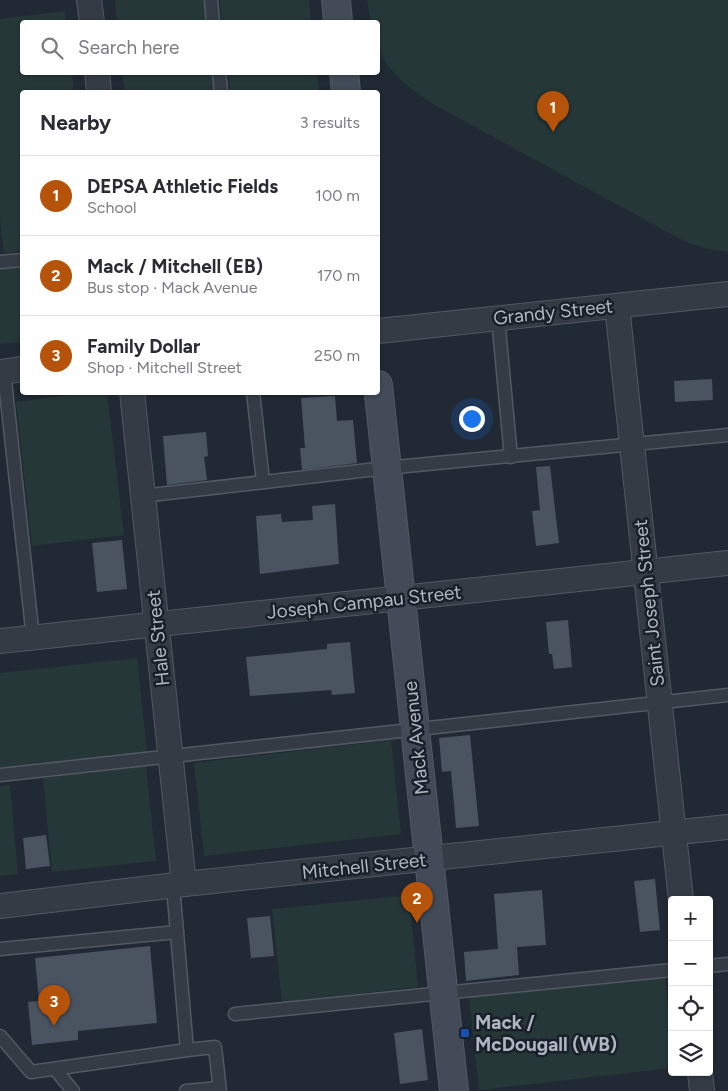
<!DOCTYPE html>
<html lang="en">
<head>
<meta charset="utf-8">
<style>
	:root { --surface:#fff; --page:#f7f7f7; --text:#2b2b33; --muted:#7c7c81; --line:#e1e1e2; --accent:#b45309 }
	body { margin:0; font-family:Figtree,sans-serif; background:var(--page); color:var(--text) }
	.controls { position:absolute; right:15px; bottom:15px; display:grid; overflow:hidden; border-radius:5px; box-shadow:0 1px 4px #0004 }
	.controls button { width:45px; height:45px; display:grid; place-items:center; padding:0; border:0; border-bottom:1px solid var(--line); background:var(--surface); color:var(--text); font:25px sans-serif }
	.you { position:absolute; left:471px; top:418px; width:18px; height:18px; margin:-12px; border:4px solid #fff; border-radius:50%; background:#1a73e8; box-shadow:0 0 0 8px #1a73e833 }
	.badge { display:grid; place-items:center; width:32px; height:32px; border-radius:50%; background:var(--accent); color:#fff; font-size:16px; font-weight:700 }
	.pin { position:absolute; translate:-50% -41px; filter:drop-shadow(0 1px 2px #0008) }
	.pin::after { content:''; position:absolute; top:26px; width:18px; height:15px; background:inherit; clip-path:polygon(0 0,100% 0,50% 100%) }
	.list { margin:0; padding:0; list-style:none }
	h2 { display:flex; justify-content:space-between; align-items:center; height:65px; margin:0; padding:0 20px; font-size:21px }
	h2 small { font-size:16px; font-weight:400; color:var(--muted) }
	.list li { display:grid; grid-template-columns:32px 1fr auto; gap:15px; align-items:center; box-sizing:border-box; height:80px; padding:0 20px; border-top:1px solid var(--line) }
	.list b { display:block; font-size:19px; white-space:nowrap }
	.list p { margin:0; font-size:16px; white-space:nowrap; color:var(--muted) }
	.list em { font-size:16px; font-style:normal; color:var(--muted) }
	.icon { flex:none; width:28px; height:28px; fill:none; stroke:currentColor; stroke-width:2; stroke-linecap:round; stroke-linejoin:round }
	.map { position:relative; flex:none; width:728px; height:1091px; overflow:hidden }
	.search { position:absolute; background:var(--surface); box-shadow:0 1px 4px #0004; left:20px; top:20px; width:360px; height:55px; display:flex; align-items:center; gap:12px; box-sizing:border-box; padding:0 18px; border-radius:5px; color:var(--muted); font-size:19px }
	.panel { position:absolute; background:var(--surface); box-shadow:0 1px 4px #0004; left:20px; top:90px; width:360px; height:305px; border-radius:5px }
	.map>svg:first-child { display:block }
	.green { fill:#263737 }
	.building { fill:#4a5360 }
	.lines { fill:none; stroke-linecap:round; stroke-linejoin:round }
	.lane-casing { stroke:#525963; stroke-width:15 }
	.street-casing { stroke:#525963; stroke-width:26 }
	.secondary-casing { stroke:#525963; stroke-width:30 }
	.lane { stroke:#343b45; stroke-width:12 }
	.street { stroke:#343b45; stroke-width:24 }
	.secondary { stroke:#434b58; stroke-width:28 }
	.transit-dot { fill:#1a4fb4; stroke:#1a2029; stroke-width:2 }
	.labels { text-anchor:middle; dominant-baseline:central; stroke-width:5; stroke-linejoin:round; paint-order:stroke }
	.street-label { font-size:19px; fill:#afb6c2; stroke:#1a2029 }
	.poi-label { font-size:19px; font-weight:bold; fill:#afb6c2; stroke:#1a2029; text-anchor:start }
</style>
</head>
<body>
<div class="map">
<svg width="728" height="1091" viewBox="0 0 728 1091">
	<rect width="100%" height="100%" fill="#212934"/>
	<g class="green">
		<path d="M115,0H204L206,22H117Z"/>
		<path d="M220,0H309L311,22H222Z"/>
		<path d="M367,0H728V252L704,248L684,241L431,103C413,91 380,67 378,42C377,36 378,29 378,22H371Z"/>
		<path d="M65,11L66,22H22V72L72,73L74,92H22V251L4,253L0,220V19Z"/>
		<path d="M122,73H212L214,92H125Z"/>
		<path d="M228,73H317L319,92H230Z"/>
		<path d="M22,266V342L0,344V269Z"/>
		<path d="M92,392L107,393L124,535L32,546L16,402Z"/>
		<path d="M137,658L147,752L0,768V673Z"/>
		<path d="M391,740L401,834L204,856L194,763Z"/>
		<path d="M146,766L156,861L52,872L43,778Z"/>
		<path d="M10,785L18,874L0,876V786Z"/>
		<path d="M409,895L418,987L282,1002L272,909Z"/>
		<path d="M665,975L672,1040V1068L479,1090L469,997Z"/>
	</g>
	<g class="building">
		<path d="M712,379L713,400L675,402L674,381Z"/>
		<path d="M335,396L337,421L353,420L357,463L302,470L300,448H305L301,398Z"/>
		<path d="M206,432L208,456L204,457L207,480L167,485L163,436Z"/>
		<path d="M550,466L559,543L536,546L532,511L540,510L536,467Z"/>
		<path d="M335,504L339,564L260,574L256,516L281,514L282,522L313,520L312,506Z"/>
		<path d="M122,540L127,589L97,592L92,543Z"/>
		<path d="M568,620L572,667L554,669L552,654H549L546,622Z"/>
		<path d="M350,642L355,693L332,695L331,690L250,696L246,657L327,649V644Z"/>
		<path d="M470,735L479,826L456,828L451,771L442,772L439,738Z"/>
		<path d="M46,835L50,866L26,869L23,838Z"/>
		<path d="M655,879L660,930L640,932L634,881Z"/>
		<path d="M542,890L546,945L517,947L519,975L466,981L464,952L498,949L494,894Z"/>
		<path d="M270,916L274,956L251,958L247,918Z"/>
		<path d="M150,946L157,1023L78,1031V1040L32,1045L28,1002L39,1001L35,958Z"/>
		<path d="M422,1029L428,1080L400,1084L394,1033Z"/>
	</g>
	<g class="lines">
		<g class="lane-casing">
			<g id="lane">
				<path d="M211,0L213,22"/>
				<path d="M219,72L221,92"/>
				<path d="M0,262L22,260"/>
				<path d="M498,318L511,457"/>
				<path d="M4,372L33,638"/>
				<path d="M253,392L263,482"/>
				<path d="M142,496L386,468L728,435"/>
				<path d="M0,775L728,695"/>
				<path d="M173,886L187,1050L215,1047L220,1091"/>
				<path d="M0,949L177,932"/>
				<path d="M709,966L728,964"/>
				<path d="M235,1014L672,970"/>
				<path d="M0,1036L31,1072L187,1050"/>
				<path d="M55,1069L73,1091"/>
				<path d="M186,1091L219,1088"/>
			</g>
		</g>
		<g class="street-casing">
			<g id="street">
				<path d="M89,0L92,22"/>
				<path d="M97,72L99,92"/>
				<path d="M617,306L681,900"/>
				<path d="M378,331L728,294"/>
				<path d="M0,372L22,369"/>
				<path d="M132,392L184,884"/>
				<path d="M0,641L728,563"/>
				<path d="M0,906L184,884L728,827"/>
				<path d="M700,1072L702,1091"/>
			</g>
		</g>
		<g class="secondary-casing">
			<g id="secondary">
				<path d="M336,0L338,22"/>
				<path d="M344,72L346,92"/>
				<path d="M378,385L454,1091"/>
			</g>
		</g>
		<use href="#lane" class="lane"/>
		<use href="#street" class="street"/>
		<use href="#secondary" class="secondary"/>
	</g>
	<rect class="transit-dot" x="460" y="1028" width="10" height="10" rx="2.5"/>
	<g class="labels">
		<g class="street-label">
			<text transform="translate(553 312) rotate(-6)">Grandy Street</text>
			<text transform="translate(364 602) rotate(-6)">Joseph Campau Street</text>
			<text transform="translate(649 603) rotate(-96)">Saint Joseph Street</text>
			<text transform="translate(158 638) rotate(-96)">Hale Street</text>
			<text transform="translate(416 738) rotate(-96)">Mack Avenue</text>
			<text transform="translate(364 866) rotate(-6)">Mitchell Street</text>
		</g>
		<g class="poi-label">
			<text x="475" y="1022">Mack /<tspan x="475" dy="22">McDougall (WB)</tspan></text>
		</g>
	</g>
</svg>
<div class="controls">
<button>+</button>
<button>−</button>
<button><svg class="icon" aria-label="locate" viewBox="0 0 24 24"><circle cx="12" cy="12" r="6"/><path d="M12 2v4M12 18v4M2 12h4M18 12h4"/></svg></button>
<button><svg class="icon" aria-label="layers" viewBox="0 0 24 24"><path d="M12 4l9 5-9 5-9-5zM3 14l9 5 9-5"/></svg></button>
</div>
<div class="you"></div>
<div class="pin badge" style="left:553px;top:132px">1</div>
<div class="pin badge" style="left:417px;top:923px">2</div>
<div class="pin badge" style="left:54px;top:1026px">3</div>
<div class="search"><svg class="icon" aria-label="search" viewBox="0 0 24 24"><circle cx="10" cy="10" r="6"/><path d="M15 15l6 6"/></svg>Search here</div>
<section class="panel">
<h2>Nearby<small>3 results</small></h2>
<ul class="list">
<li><span class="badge">1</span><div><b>DEPSA Athletic Fields</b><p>School</p></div><em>100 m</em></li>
<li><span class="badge">2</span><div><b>Mack / Mitchell (EB)</b><p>Bus stop · Mack Avenue</p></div><em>170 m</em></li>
<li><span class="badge">3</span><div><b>Family Dollar</b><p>Shop · Mitchell Street</p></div><em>250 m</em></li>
</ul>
</section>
</div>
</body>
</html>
